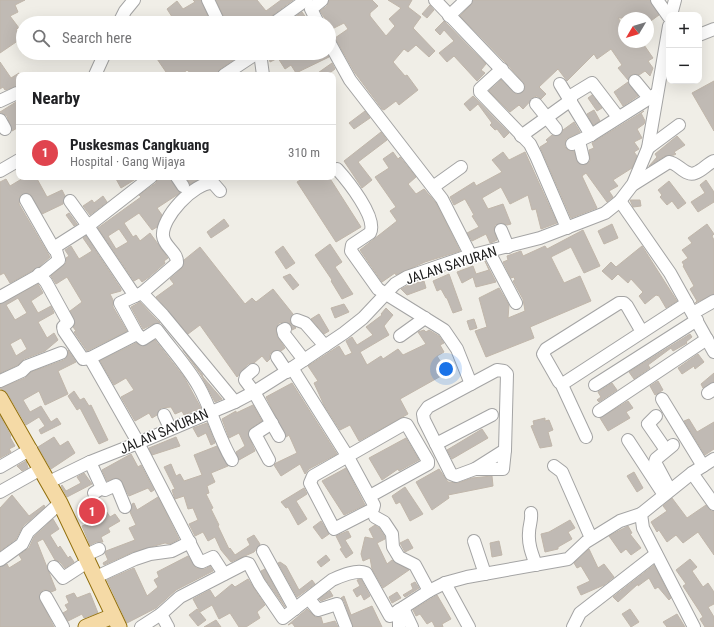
<!DOCTYPE html>
<html lang="en">
<head>
<meta charset="utf-8">
<style>
	:root { --surface:#fff; --page:#f6f6f6; --text:#202124; --muted:#757577; --line:#e0e0e0; --accent:#c11d0f }
	body { margin:0; font-family:"Roboto Condensed",sans-serif; background:var(--page); color:var(--text) }
	.controls { position:absolute; right:12px; top:12px; display:grid; overflow:hidden; border-radius:8px; box-shadow:0 4px 16px #0002 }
	.controls button { width:36px; height:36px; display:grid; place-items:center; padding:0; border:0; border-bottom:1px solid var(--line); background:var(--surface); color:var(--text); font:20px sans-serif }
	.compass { position:absolute; left:618px; top:12px; width:36px; height:36px; border-radius:50%; background:var(--surface); box-shadow:0 4px 16px #0002; rotate:232deg }
	.you { position:absolute; left:446px; top:369px; width:14px; height:14px; margin:-10px; border:3px solid #fff; border-radius:50%; background:#1a73e8; box-shadow:0 0 0 6px #1a73e833 }
	.badge { display:grid; place-items:center; width:26px; height:26px; border-radius:50%; background:var(--accent); color:#fff; font-size:13px; font-weight:700 }
	.pin { position:absolute; translate:-50% -50%; border:2px solid #fff; box-shadow:0 1px 4px #0006 }
	.list { margin:0; padding:0; list-style:none }
	h2 { display:flex; justify-content:space-between; align-items:center; height:52px; margin:0; padding:0 16px; font-size:17px }
	h2 small { font-size:13px; font-weight:400; color:var(--muted) }
	.list li { display:grid; grid-template-columns:26px 1fr auto; gap:12px; align-items:center; box-sizing:border-box; height:56px; padding:0 16px; border-top:1px solid var(--line) }
	.list b { display:block; font-size:15px; white-space:nowrap }
	.list p { margin:0; font-size:13px; white-space:nowrap; color:var(--muted) }
	.list em { font-size:13px; font-style:normal; color:var(--muted) }
	.icon { flex:none; width:22px; height:22px; fill:none; stroke:currentColor; stroke-width:2; stroke-linecap:round; stroke-linejoin:round }
	.map { position:relative; flex:none; width:714px; height:627px; overflow:hidden }
	.search { position:absolute; background:var(--surface); box-shadow:0 4px 16px #0002; left:16px; top:16px; width:320px; height:44px; display:flex; align-items:center; gap:10px; box-sizing:border-box; padding:0 14px; border-radius:22px; color:var(--muted); font-size:15px }
	.panel { position:absolute; background:var(--surface); box-shadow:0 4px 16px #0002; left:16px; top:72px; width:320px; height:108px; border-radius:8px }
	.map>svg:first-child { display:block }
	.building { fill:#c0bab4; stroke:#c0b6aa; fill-rule:evenodd }
	.lines { fill:none; stroke-linecap:round; stroke-linejoin:round }
	.minor-casing { stroke:#a4a4a4; stroke-width:14 }
	.major-casing { stroke:#916f0b; stroke-width:17 }
	.minor { stroke:#fff; stroke-width:12 }
	.major { stroke:#f5daa6; stroke-width:15 }
	.labels { text-anchor:middle; dominant-baseline:central; stroke-width:3; stroke-linejoin:round; paint-order:stroke }
	.street-label { font-size:14px; fill:#202020; stroke:#fff }
</style>
</head>
<body>
<div class="map">
<svg width="714" height="627" viewBox="0 0 714 627">
	<rect width="100%" height="100%" fill="#f0eee7"/>
	<g class="building">
		<path d="M0,0H25L15,5L18,12L10,16L19,28L16,29L22,38L0,53Z"/>
		<path d="M193,0H201L211,23H206L202,18L194,23H176L167,9L177,1L183,9L195,2Z"/>
		<path d="M216,0H257L266,11L281,0H293L270,17L267,23H263L258,17L249,23H226Z"/>
		<path d="M329,0H372L378,6L370,13V16L386,36L395,26L389,19L401,8L388,0H412L408,7L421,17L413,28L435,51L429,57L416,45L408,52L404,49L393,62L405,76L407,75L418,90L399,105L396,101L384,110L382,109L355,73L335,38L348,29L344,23L332,29L320,11L327,6Z"/>
		<path d="M473,0H650L659,15L648,23V18H618L624,26V42H642L653,58L648,61L653,68L650,76L645,71L639,75L634,74L631,75L628,80L618,68L622,65L611,49L597,59L594,54L567,81L558,69L539,87L546,94L541,99L537,96L534,97L523,109L519,105L510,112L489,91L501,80L516,94L523,92L525,85L507,64L460,16L471,5Z"/>
		<path d="M430,5L434,10L427,18L422,14Z"/>
		<path d="M302,12L310,23H293L291,20Z"/>
		<path d="M444,21L486,64L481,70L485,73L477,81L454,56L447,62L439,53L454,41L444,30L440,35L435,30Z"/>
		<path d="M153,53H210L213,58L219,53H231L235,59L220,69L217,75H193L187,70L181,75H168Z"/>
		<path d="M268,53H297L301,59L311,53H327L329,57L296,73L291,65L285,69L278,58L270,62Z"/>
		<path d="M0,62L11,78L19,73V86L5,90L3,87L0,89Z"/>
		<path d="M332,63L335,69L327,75H315Z"/>
		<path d="M714,81V131L692,93Z"/>
		<path d="M628,82L638,96L623,106L614,92Z"/>
		<path d="M592,95L602,108L597,111L588,98Z"/>
		<path d="M473,96L475,98L509,133L504,138L497,129L495,130L490,125L492,123L478,104L470,111L464,104Z"/>
		<path d="M16,102H19V127L12,131L7,116L0,112Z"/>
		<path d="M594,110L600,121L593,125L587,114Z"/>
		<path d="M365,111L370,118L354,129L349,123Z"/>
		<path d="M644,111L641,113L645,121L644,124L637,129L642,138L634,142L639,149L634,152L637,156L632,168L613,180L618,186L609,191L613,197L607,202L586,173L582,176L597,208L571,218L540,147L548,142L546,140L552,135H560L563,130L574,122L580,132L566,139L565,147L568,150L574,151L578,163L585,165L590,161L589,150L594,148L592,143Z"/>
		<path d="M381,132L387,140L358,162L372,180L362,188L344,161Z"/>
		<path d="M677,136L685,145L674,152L676,154L674,155L665,156L649,166L657,157L655,154Z"/>
		<path d="M393,152L398,159L400,157L416,177L408,184L416,194L424,189L436,203L460,251L425,262L396,275L395,273L382,282L360,250L397,221L390,211L396,207L375,177L389,168L383,159Z"/>
		<path d="M503,152L509,160L525,152L557,223L541,229L536,209L532,210L528,195L510,204L501,187L482,198L488,209L503,204L511,224L507,225L502,223L495,225L494,229L497,240L493,242L490,243L486,234L472,241L467,233L479,227L472,216L474,215L465,199L454,205L450,197L474,182L476,186L502,172L492,160Z"/>
		<path d="M25,177H36L47,197L62,190L65,196L63,204L42,214L30,194L26,193L20,196L19,204L50,257L39,267L10,283L4,273L0,275V182L6,179L10,186Z"/>
		<path d="M115,177H139L121,188Z"/>
		<path d="M158,177H170L180,193L157,208L162,215L157,227L152,230L139,213L124,223L133,237L136,235L140,241L150,233L168,258L164,261L165,263L149,277L142,282L139,278L134,281L98,228L141,197L139,195L156,183ZM119,229L128,242L116,249L108,236Z"/>
		<path d="M186,177H204L190,184Z"/>
		<path d="M305,177H329L361,227L336,242L297,182Z"/>
		<path d="M706,180L714,192V202L698,212L691,202L705,193L700,185Z"/>
		<path d="M669,181L686,203L678,209L672,201L667,205L660,197L662,195L658,190Z"/>
		<path d="M103,196L107,202L90,215L83,206L92,200L94,203Z"/>
		<path d="M630,200H640L641,206L633,207Z"/>
		<path d="M69,213L77,224L74,226L66,215Z"/>
		<path d="M224,219L229,226L211,238L207,232Z"/>
		<path d="M612,224L618,238L604,244L598,231Z"/>
		<path d="M707,224L714,234L712,236L714,240V294L695,303L697,301L690,289L694,286L683,266L684,265L682,262L688,258L682,250L692,243L688,238Z"/>
		<path d="M583,230L600,266L584,273L571,247L551,257L564,283L580,276L591,301L530,327L534,338L486,357L475,331L487,327L479,298L499,288L509,305L508,318L525,311L523,299L513,281L515,280L514,277L511,278L503,262L508,260L507,256L521,251L523,256L545,246L547,249Z"/>
		<path d="M86,236L121,289V291L110,294L113,300V307L127,331L87,351L74,332L76,331L73,327L75,323L70,311L82,302L67,277L56,284L51,276L66,263V258L69,256L65,250L71,246L79,259L92,251L83,238Z"/>
		<path d="M330,244L342,262L335,267L353,294L342,299L331,281L332,280L315,255Z"/>
		<path d="M283,246L295,263L286,269L275,252Z"/>
		<path d="M642,246L677,301L666,308L659,296L656,295L645,304L639,296L643,292L631,279L628,283L618,274L612,280L602,271L611,262L616,267Z"/>
		<path d="M200,247L245,304L252,298L256,302L273,289L293,314L290,322L296,328L292,330L291,325L285,322L279,323L276,328L277,336L285,348L281,351H273L270,354V359L267,362L262,356L254,363L248,364L237,377L200,325L188,334L156,297L174,284L170,279L182,268L184,260Z"/>
		<path d="M485,261L496,282L476,287L473,277L462,283L457,272L473,266L476,274L489,270Z"/>
		<path d="M290,274L299,285L293,290L283,277Z"/>
		<path d="M449,274L462,310L453,313L447,298H446L441,289L437,291L433,281Z"/>
		<path d="M424,281L426,288L407,295L401,289L409,285Z"/>
		<path d="M38,284L43,293L31,301L38,313L51,306L54,313L38,322L47,338L54,333L58,340L45,351L24,359L18,365L0,373V304ZM18,298L27,313L15,320L6,305ZM21,338L27,349L16,356L10,344Z"/>
		<path d="M140,302L157,320L160,323L153,324L143,329L131,307Z"/>
		<path d="M344,304L349,312L335,318L331,308Z"/>
		<path d="M386,308L393,315L384,326L389,335L360,352L367,365L381,356L383,359L398,349L403,355L426,344L418,332L424,330L426,332L429,330L439,336L444,343L440,345L444,352L437,356L442,364L437,368L441,376L400,399L408,414L359,441L350,425L340,430L324,405L314,383L318,381L308,366L339,346L345,356L352,353L346,341L352,337L357,345L373,335L366,327L382,315L381,314Z"/>
		<path d="M319,314L329,331L324,334L311,319Z"/>
		<path d="M474,319L477,328L470,330L467,321Z"/>
		<path d="M690,334L692,337L686,342L687,343L673,351L671,348L648,365L650,368L634,379L629,372Z"/>
		<path d="M155,340L184,377L201,408L184,415L182,411L175,414L171,407L161,408L157,415L152,418L149,413L135,421L121,397L134,390L126,378L114,385L100,361L136,343L143,346Z"/>
		<path d="M68,350L76,362L58,371L68,394L45,405L39,391L23,400L30,412L41,406L51,422L57,418L61,424L41,434L39,430L45,426L39,417L26,425L8,394L0,388L25,378L31,372L64,360L68,355Z"/>
		<path d="M183,350L202,374L203,377L222,399L215,402L201,375Z"/>
		<path d="M698,354L704,362L695,369L694,366L682,374L678,368Z"/>
		<path d="M714,373V382L703,388L701,384Z"/>
		<path d="M658,381L663,390L655,395L650,386Z"/>
		<path d="M292,383L337,454L309,469L305,474L300,464L281,476L274,465L276,463L297,453L289,435L286,437L266,397Z"/>
		<path d="M612,383L617,390L599,402L597,400L601,397L598,392Z"/>
		<path d="M74,391L80,400L84,398L89,406L91,405L108,440L99,444L80,408L77,410L68,396Z"/>
		<path d="M628,401L633,408L626,412L630,418L608,431L600,418Z"/>
		<path d="M253,405L262,421L251,428L248,434L255,451L239,460L236,452L245,446L239,433L229,438L222,419L236,411V413Z"/>
		<path d="M0,416L11,436L10,437L15,446L9,449L11,452L0,458Z"/>
		<path d="M545,418V421L549,420L553,430L548,432L552,446L540,448L531,426L534,425L533,421Z"/>
		<path d="M689,419L697,432L714,422V449L705,455L684,421Z"/>
		<path d="M207,423L215,443L211,445L206,433L198,437L193,428Z"/>
		<path d="M482,429L488,438L452,459L447,450Z"/>
		<path d="M54,437L60,446L68,441L75,453L51,469L38,447Z"/>
		<path d="M176,437L180,446L152,455L149,448Z"/>
		<path d="M406,438L419,460L399,471L398,469L382,480L369,458Z"/>
		<path d="M217,446L228,466L211,473L215,482L207,486L209,493L206,494L213,508L211,509L219,525L218,526L229,549L230,548L235,555L250,545L247,539L254,535L260,544L254,552L231,562L221,550L215,537L208,541L203,532L195,536L189,524L198,520L193,508L188,509L184,496L175,499L172,490L175,489L164,467L171,464L176,476L180,474L184,481L202,475L194,455Z"/>
		<path d="M131,454L138,467L141,465L154,490L151,492L148,488L129,496L120,479L116,478L107,481L102,470Z"/>
		<path d="M26,461L28,468L22,471L17,466Z"/>
		<path d="M346,468L365,505L344,515L322,481Z"/>
		<path d="M439,469L448,482L458,483L472,478L492,476L493,486L448,495L449,498L432,510L416,482Z"/>
		<path d="M634,472L643,488L637,492L627,476Z"/>
		<path d="M84,473L92,484L67,497L61,486L62,485L66,491L81,483L77,477Z"/>
		<path d="M405,487L423,514L410,521L400,502L396,504L392,496Z"/>
		<path d="M304,488L307,494L296,501L307,519L298,525L288,507L286,508L281,502Z"/>
		<path d="M12,495L29,516L44,505L45,507L23,526L16,539L0,551V508Z"/>
		<path d="M158,497L179,539L170,544L165,543L133,552L104,565L103,563L108,560L105,553L106,551L135,540L129,528L136,525L130,512L132,508V504L134,503L137,510Z"/>
		<path d="M672,498L687,518L706,505L711,511H714V555L698,532L683,543L676,535L667,542L659,530L657,532L651,522L667,511L663,506Z"/>
		<path d="M99,500L110,517L115,514L120,521L108,528L110,532L101,537L103,542H96L90,545L82,526L96,521L87,508Z"/>
		<path d="M53,519L59,529L50,535L58,548L60,546L68,558L70,556L74,562L65,568L60,562L55,560L43,539L37,542L56,590L51,592L46,590H43L39,597L54,627H0V567L7,564L9,568L22,560L19,555L29,548L34,537Z"/>
		<path d="M570,520L575,528L568,532L572,539L558,547V549L545,552L541,534L549,532Z"/>
		<path d="M321,521L329,534L322,539L313,527Z"/>
		<path d="M375,525L379,528L385,537V539L377,543L387,564L392,560L409,570L383,588L372,569L370,558L363,561L361,554L365,537L374,539L369,529Z"/>
		<path d="M628,526L632,533L630,534L641,548L631,555L626,549L621,553L609,536Z"/>
		<path d="M348,531L351,537L345,540L353,553L346,558L340,549L342,548L336,536Z"/>
		<path d="M408,539L413,548L405,552L400,543Z"/>
		<path d="M499,541L502,555L492,557L490,543Z"/>
		<path d="M589,549L598,568L604,564L614,577L604,585L581,595L577,587L590,581L581,566L577,568L574,563Z"/>
		<path d="M326,555L330,560L321,567L317,562Z"/>
		<path d="M188,556L196,568L205,569L210,566L213,571L176,590L156,608L127,623L107,580L134,568L147,596L158,587L154,580L159,577L157,572Z"/>
		<path d="M690,559L697,567L692,571L703,587L708,583L714,592V604L708,607L714,617V627H705L700,619L703,617L700,612L683,586L686,584L676,570Z"/>
		<path d="M280,562L286,566L299,590L312,580L315,584L297,597L278,563Z"/>
		<path d="M654,565L671,598L669,600L658,587L655,589L649,578L638,586V584L618,602L613,597Z"/>
		<path d="M265,569L285,607L265,579L261,571Z"/>
		<path d="M248,579L265,605L257,612L260,618L246,627H239L230,613L219,619L212,605L200,612L193,599L210,590L215,598L232,584L235,587Z"/>
		<path d="M361,579L370,596L364,600L361,594L357,597L353,590L360,586L357,580Z"/>
		<path d="M415,582L419,588L405,597L403,595L413,589L411,584Z"/>
		<path d="M330,591L333,596L321,601L319,599Z"/>
		<path d="M397,592L401,598L392,603L389,597Z"/>
		<path d="M74,593L77,598L90,593L98,613L84,618L82,614L68,621L63,613L68,610L65,605L69,603L66,596Z"/>
		<path d="M437,595L451,619L442,624L443,627H435L432,621L427,624L420,614L416,616L413,610Z"/>
		<path d="M344,596L351,615L372,606L382,627H353L344,601L341,598Z"/>
		<path d="M197,609L206,620L198,626L189,615Z"/>
		<path d="M307,609L315,617H321L323,624L335,621L338,627H295L292,623L288,625Z"/>
		<path d="M630,609L639,622L631,627L622,614Z"/>
		<path d="M677,614L685,627H667L663,622Z"/>
		<path d="M216,620L221,627H204Z"/>
	</g>
	<g class="lines">
		<g class="minor-casing">
			<g id="minor">
				<path d="M208,0L219,23"/>
				<path d="M435,0L518,87"/>
				<path d="M657,0L669,17"/>
				<path d="M671,15L675,0"/>
				<path d="M449,16L466,0"/>
				<path d="M119,23L125,11L134,0"/>
				<path d="M274,23L306,0"/>
				<path d="M318,23L311,9L322,0"/>
				<path d="M699,35L714,29"/>
				<path d="M329,42L350,80L442,199L471,256"/>
				<path d="M260,53L263,75"/>
				<path d="M502,69L480,89V92L530,144L536,156L567,228"/>
				<path d="M95,75L105,53"/>
				<path d="M224,75L257,53"/>
				<path d="M635,81L649,98"/>
				<path d="M560,84L591,135L656,94"/>
				<path d="M569,97L592,83L618,117"/>
				<path d="M0,101L17,93L19,95"/>
				<path d="M536,104L556,129"/>
				<path d="M0,120L5,129"/>
				<path d="M521,136L571,100"/>
				<path d="M579,141L583,158"/>
				<path d="M572,144L591,135"/>
				<path d="M648,148L679,125"/>
				<path d="M337,169C347,180 378,218 370,233L352,245L351,251L378,289L444,330L457,349L471,384"/>
				<path d="M0,171L19,160"/>
				<path d="M151,177L88,226L135,296L142,293L163,315L235,402"/>
				<path d="M177,177L183,186"/>
				<path d="M634,184L669,162C678,163 686,177 695,173C702,171 707,164 714,161"/>
				<path d="M433,187L461,167"/>
				<path d="M26,200L54,249"/>
				<path d="M620,201L670,273L714,352"/>
				<path d="M501,230L508,247"/>
				<path d="M489,252L516,303"/>
				<path d="M39,274L46,282L68,322L63,327L64,331L83,359L90,358"/>
				<path d="M142,293L177,263C178,252 164,247 163,236C161,218 194,182 213,183L220,191"/>
				<path d="M135,296L120,303L137,334L90,358L135,437L199,561L202,562L213,557L224,574"/>
				<path d="M0,297L43,273L59,260L55,247L88,226L70,201"/>
				<path d="M693,313L714,301"/>
				<path d="M297,320L305,323L325,346"/>
				<path d="M285,329L283,330L284,334L304,360"/>
				<path d="M642,332L627,306L624,303H619L546,349L543,354L559,382L564,383L687,303"/>
				<path d="M137,334L143,339L157,330C171,349 188,367 199,387C212,410 218,437 232,460"/>
				<path d="M400,336L425,318"/>
				<path d="M277,357L287,372"/>
				<path d="M292,368L348,457L374,505L373,509L334,529L310,483L313,476L404,424L407,425L428,461V464L370,496"/>
				<path d="M253,370L246,376L245,380L254,392L279,436"/>
				<path d="M497,370L504,371L507,374L505,450L475,469L456,476L451,474L424,420L423,414L428,407Z"/>
				<path d="M0,381L22,371L27,366L61,353"/>
				<path d="M561,383L586,437"/>
				<path d="M595,385L697,320"/>
				<path d="M708,393L714,389"/>
				<path d="M662,399L703,466"/>
				<path d="M599,411L707,339"/>
				<path d="M164,415L170,428"/>
				<path d="M656,416L648,424L666,450"/>
				<path d="M628,440L664,495"/>
				<path d="M436,444L492,415"/>
				<path d="M269,460L255,434L272,423"/>
				<path d="M90,462L102,488"/>
				<path d="M554,466L562,472L591,538"/>
				<path d="M0,467L31,449"/>
				<path d="M475,469H503L505,450"/>
				<path d="M692,473L714,504"/>
				<path d="M49,482L90,462L138,443L235,402L254,392L292,368L344,333L363,318L395,284L407,277L465,257L540,238L605,213L620,201L633,184L648,148L669,26"/>
				<path d="M670,490L655,462L656,459L673,445"/>
				<path d="M0,492L41,469"/>
				<path d="M94,493L102,488L105,490L116,485L125,507"/>
				<path d="M531,513C532,521 529,525 529,533C528,544 532,554 536,565"/>
				<path d="M375,517L384,522L392,534L393,547L399,557L415,565L429,591"/>
				<path d="M474,541L485,574"/>
				<path d="M263,551L295,609"/>
				<path d="M86,555L99,549"/>
				<path d="M0,560L22,544L28,532L60,503"/>
				<path d="M54,567L63,578L89,561"/>
				<path d="M96,577L135,559L150,554L172,551L190,542"/>
				<path d="M445,583L469,627"/>
				<path d="M46,597L63,627"/>
				<path d="M309,599L318,610L337,604L346,627"/>
				<path d="M403,608L412,627"/>
				<path d="M399,610V627"/>
				<path d="M161,614L168,627"/>
				<path d="M141,627L161,614L180,597L246,563L249,564L259,583L283,618L332,580C341,576 356,569 366,573L390,616L429,591L445,583L467,577L568,559L586,542L620,521L641,514"/>
				<path d="M573,627L580,613L656,554"/>
				<path d="M694,627L643,528L641,514L692,473L714,459"/>
			</g>
		</g>
		<g class="major-casing">
			<g id="major">
				<path d="M0,398L60,503L119,627"/>
				<path d="M86,627L113,616"/>
			</g>
		</g>
		<use href="#minor" class="minor"/>
		<use href="#major" class="major"/>
	</g>
	<g class="labels">
		<g class="street-label">
			<text transform="translate(451 265) rotate(-18)">JALAN SAYURAN</text>
			<text transform="translate(164 431) rotate(-23)">JALAN SAYURAN</text>
		</g>
	</g>
</svg>
<div class="controls">
<button>+</button>
<button>−</button>
</div>
<svg class="compass" viewBox="-18 -18 36 36"><path d="M0-13l5 13h-10z" fill="#e53935"/><path d="M0 13l5-13h-10z" fill="#757577"/></svg>
<div class="you"></div>
<div class="pin badge" style="left:92px;top:511px;background:#e0444e">1</div>
<div class="search"><svg class="icon" aria-label="search" viewBox="0 0 24 24"><circle cx="10" cy="10" r="6"/><path d="M15 15l6 6"/></svg>Search here</div>
<section class="panel">
<h2>Nearby<small></small></h2>
<ul class="list">
<li><span class="badge" style="background:#e0444e">1</span><div><b>Puskesmas Cangkuang</b><p>Hospital · Gang Wijaya</p></div><em>310 m</em></li>
</ul>
</section>
</div>
</body>
</html>
